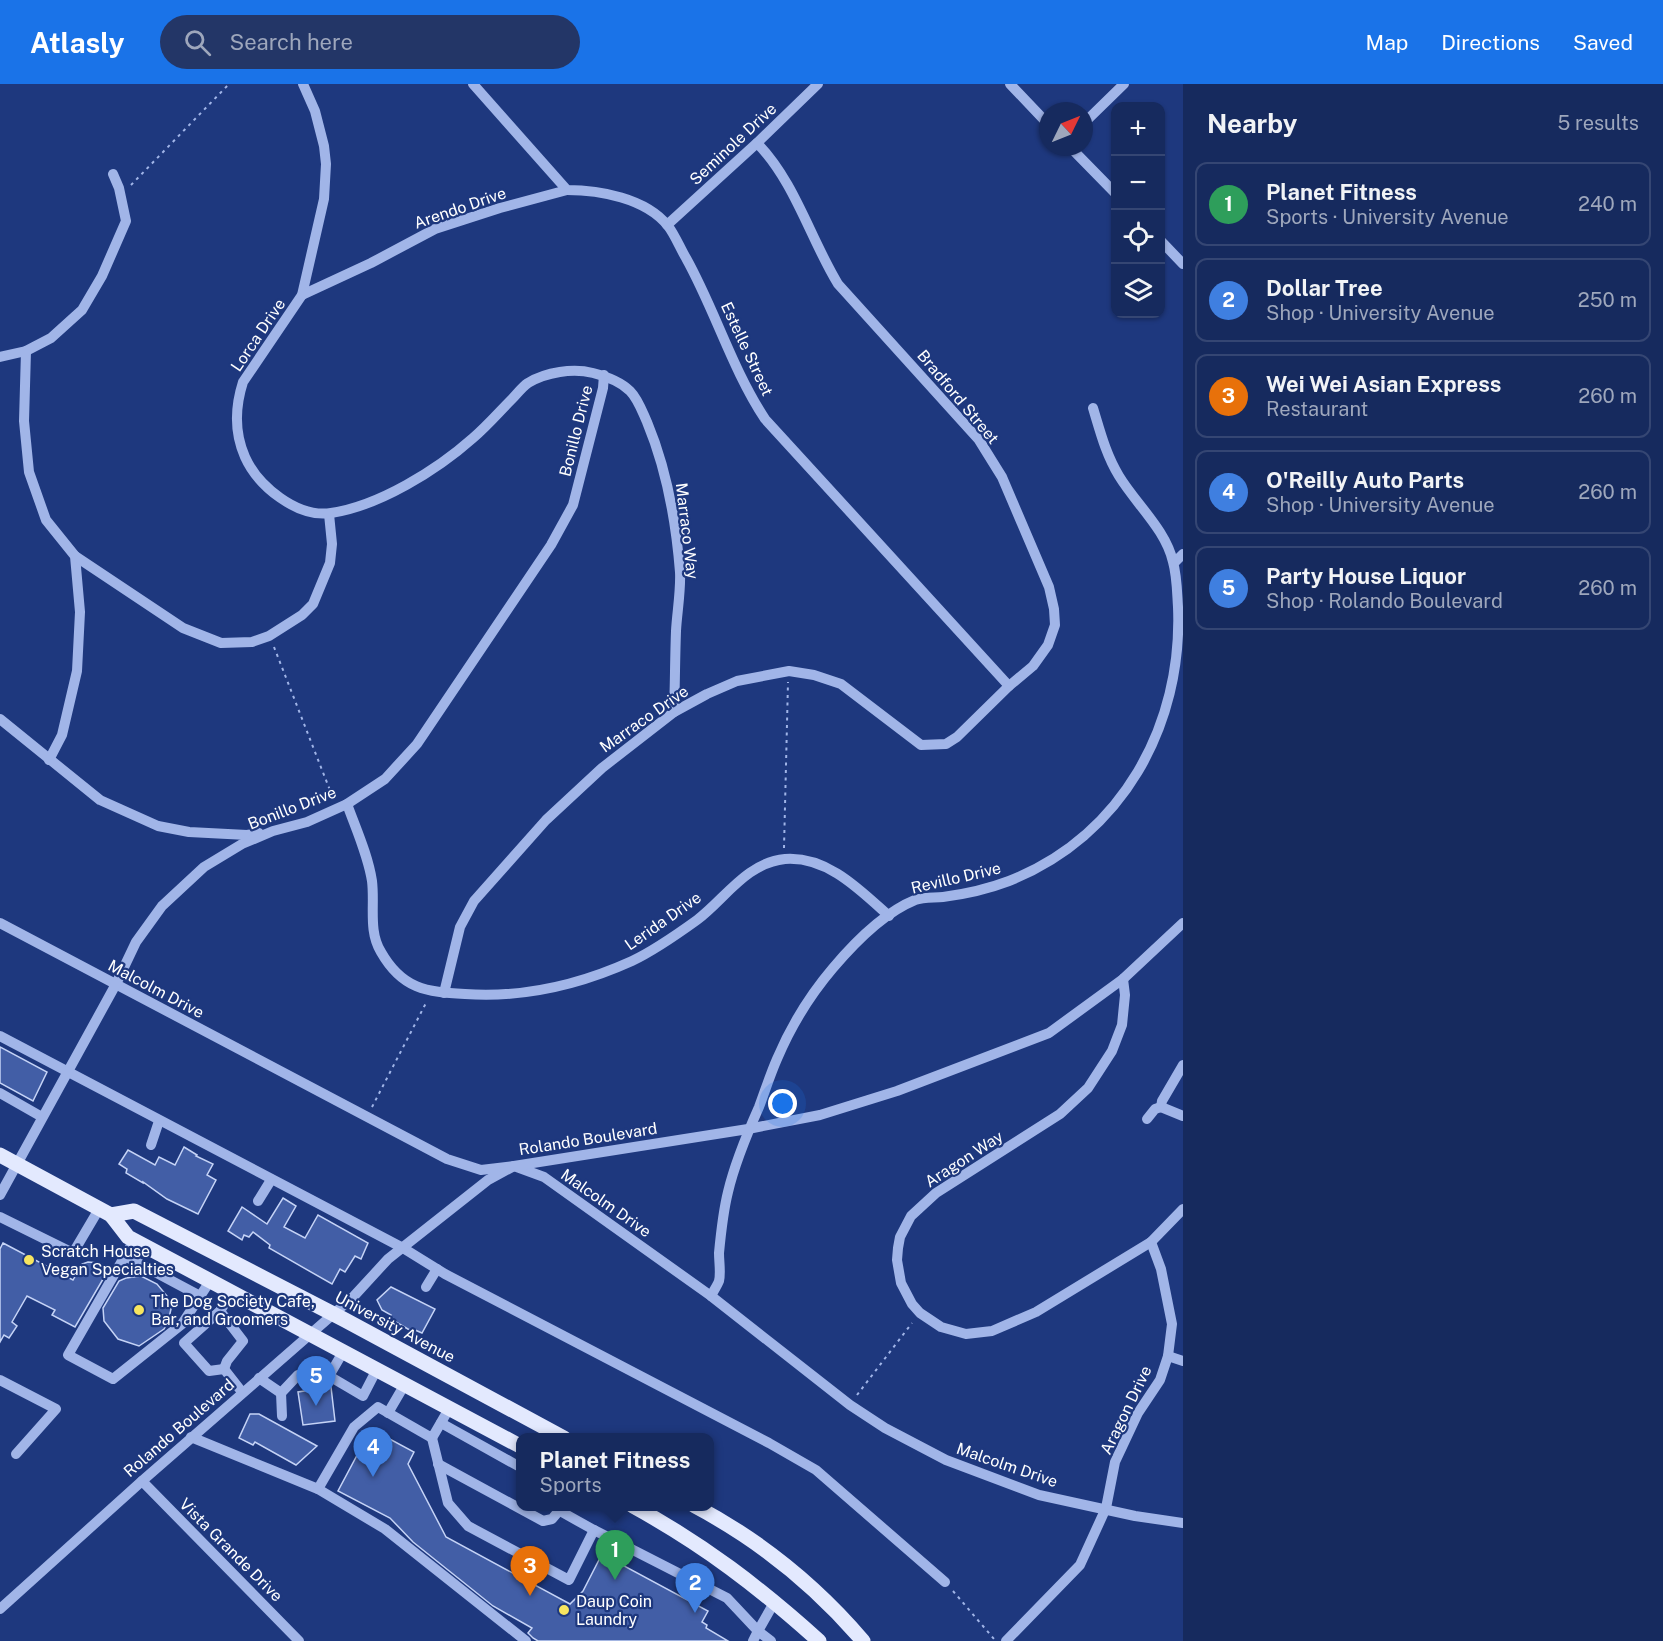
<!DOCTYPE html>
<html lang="en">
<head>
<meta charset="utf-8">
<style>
	:root { --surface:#162a5e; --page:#233667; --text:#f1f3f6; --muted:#9ea7bc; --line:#354673; --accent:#1a73e8 }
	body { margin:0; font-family:"Public Sans",sans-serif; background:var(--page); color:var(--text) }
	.controls { position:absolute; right:18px; top:18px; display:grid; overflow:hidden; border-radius:12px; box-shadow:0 2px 4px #0004 }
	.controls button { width:54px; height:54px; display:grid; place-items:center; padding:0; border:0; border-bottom:2px solid var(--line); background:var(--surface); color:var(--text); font:30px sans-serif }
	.compass { position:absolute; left:1039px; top:18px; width:54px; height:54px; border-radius:50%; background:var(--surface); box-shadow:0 2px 4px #0004; rotate:47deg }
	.you { position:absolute; left:783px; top:1020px; width:21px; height:21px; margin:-15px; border:4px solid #fff; border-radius:50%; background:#1a73e8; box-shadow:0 0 0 9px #1a73e833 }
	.badge { display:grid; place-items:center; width:39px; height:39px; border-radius:50%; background:var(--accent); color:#fff; font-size:20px; font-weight:700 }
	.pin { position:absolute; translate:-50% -50px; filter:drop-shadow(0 2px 3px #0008) }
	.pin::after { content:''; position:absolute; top:32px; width:21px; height:18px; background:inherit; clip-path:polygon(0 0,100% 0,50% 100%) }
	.popup { position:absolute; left:516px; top:1349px; width:198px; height:78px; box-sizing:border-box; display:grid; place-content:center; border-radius:12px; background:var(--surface); filter:drop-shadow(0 2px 4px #0005); font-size:20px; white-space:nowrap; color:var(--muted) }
	.popup b { font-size:22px; color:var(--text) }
	.popup::after { content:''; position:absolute; left:50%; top:100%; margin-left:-12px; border:12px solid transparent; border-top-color:var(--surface) }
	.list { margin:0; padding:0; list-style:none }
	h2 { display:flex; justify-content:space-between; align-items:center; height:78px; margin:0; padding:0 24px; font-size:26px }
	h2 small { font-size:20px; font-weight:400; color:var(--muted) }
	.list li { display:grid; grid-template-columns:39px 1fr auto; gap:18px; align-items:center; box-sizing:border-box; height:84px; margin:0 12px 12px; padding:0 12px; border:2px solid var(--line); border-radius:12px }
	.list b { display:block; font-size:22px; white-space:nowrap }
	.list p { margin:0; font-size:20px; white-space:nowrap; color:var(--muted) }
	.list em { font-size:20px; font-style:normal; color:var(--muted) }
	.icon { flex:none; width:33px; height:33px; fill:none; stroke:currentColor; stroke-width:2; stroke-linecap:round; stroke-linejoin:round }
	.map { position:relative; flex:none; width:1183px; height:1557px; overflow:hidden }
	header { display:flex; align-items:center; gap:36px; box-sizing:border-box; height:84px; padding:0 30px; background:var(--accent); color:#fff }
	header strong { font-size:28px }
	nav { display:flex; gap:33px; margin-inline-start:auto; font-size:21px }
	.search { width:420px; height:54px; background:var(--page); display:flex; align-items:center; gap:15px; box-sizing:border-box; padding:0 21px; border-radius:33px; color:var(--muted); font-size:22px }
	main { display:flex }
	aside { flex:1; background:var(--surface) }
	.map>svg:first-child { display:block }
	.building { fill:#425ea6; stroke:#c5d3f6; stroke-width:1.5 }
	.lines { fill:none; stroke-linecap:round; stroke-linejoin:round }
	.path { stroke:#a1b5e8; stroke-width:2; stroke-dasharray:3 4.5; stroke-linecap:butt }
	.minor { stroke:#a1b5e8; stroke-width:10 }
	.major { stroke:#e3e9fe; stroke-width:15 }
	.poi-dot { fill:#f7e560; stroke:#1e387e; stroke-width:2 }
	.labels { text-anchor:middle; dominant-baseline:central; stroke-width:4.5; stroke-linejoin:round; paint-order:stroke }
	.street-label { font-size:16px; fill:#fff; stroke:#1e387e }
	.poi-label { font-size:16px; fill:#fff; stroke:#1e387e; text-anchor:start }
</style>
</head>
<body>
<header>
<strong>Atlasly</strong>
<div class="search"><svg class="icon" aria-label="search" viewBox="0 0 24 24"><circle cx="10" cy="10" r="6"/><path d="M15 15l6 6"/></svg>Search here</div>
<nav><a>Map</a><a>Directions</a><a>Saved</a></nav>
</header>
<main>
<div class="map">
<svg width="1183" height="1557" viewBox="0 0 1183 1557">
	<rect width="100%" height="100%" fill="#1e387e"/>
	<g class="building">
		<path d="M0,963L47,988L33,1017L0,999Z"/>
		<path d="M184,1063L197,1071L196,1072L213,1080L207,1091L216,1096L198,1130L167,1115L143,1098V1099L126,1089L127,1085L119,1080L128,1066L155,1081L159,1073L175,1081Z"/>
		<path d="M283,1114L296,1122L284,1143L305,1154L318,1131L368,1159L361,1175L355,1172L345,1188L340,1185L332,1200L269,1164L270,1161L253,1148L249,1153L244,1151L242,1156L228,1147L242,1123L267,1140Z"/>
		<path d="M3,1159L73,1196L82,1180L88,1178L100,1179L105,1183L106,1190L75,1243L52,1231L55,1226L27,1212L12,1238L17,1242L9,1254L4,1251L0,1258V1165Z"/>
		<path d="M141,1192L157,1200L167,1212L171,1225L168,1238L164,1245L139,1262L118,1255L104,1237L103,1224L119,1197L126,1194Z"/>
		<path d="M391,1203L435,1225L422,1249L415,1246L413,1248L389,1234L391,1231L382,1226L377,1216Z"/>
		<path d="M331,1303L335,1337L303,1341L298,1308Z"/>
		<path d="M250,1330H259L317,1362L296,1381L255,1358L253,1361L239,1354Z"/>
		<path d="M371,1345L414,1368L408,1380L446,1453L570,1520L583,1507L602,1470L708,1527L702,1538L707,1541L706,1544L728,1557H538L533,1554L528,1549L532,1544L493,1522L413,1458L390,1434L338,1407Z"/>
	</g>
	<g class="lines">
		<g class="path">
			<path d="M131,101L229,0"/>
			<path d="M274,563L333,714"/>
			<path d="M784,764L788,598"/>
			<path d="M372,1023L426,919"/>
			<path d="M857,1311L912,1239"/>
			<path d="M953,1507L994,1555"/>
		</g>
		<g class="minor">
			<path d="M303,0L315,27L324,62L326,80L324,115L302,211L243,298C235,323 234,348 245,373C258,402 297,434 331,429C379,422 437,386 473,354C487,342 499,328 512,315C517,310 522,303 528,299C546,288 573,284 593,289C605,292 621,298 630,307C638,315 642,327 647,338C667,386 676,437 680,488C681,507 677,528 676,547C675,574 675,601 674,628"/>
			<path d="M473,0L567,106C599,106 646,114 668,142C675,151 680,164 686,174C715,226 732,285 765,335L1009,602"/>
			<path d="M1010,0L1048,40"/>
			<path d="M1084,39L1124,0"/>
			<path d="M1070,63L1116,110"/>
			<path d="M667,141L757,59L818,0"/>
			<path d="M1160,156L1183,180"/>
			<path d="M302,211L371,179L435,145L500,124L567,106"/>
			<path d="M26,267L24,337L29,388L46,436L75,472L80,528L77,587L62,651L49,676"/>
			<path d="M0,273L26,267L51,254L82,226L102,192L126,137L119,104L113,90"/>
			<path d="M75,472L183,544L221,559L252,558L269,552L302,531L313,520L330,479L332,460L329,430"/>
			<path d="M1174,479L1183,470"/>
			<path d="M0,635L100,716L158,742L189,748L247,751L259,749"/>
			<path d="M347,720C356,745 368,771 372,797C375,821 368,847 381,868C402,905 426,908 465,910C522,914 579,901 632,877C651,868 679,849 697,836C725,815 746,779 785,775C827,772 859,805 889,832"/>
			<path d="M0,839L447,1075L481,1086L514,1082L544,1093L711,1212L850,1321L885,1344L946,1376L1039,1411L1135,1432L1183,1439"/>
			<path d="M1123,895L1125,911L1122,941L1112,967L1088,1004L1060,1030L936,1109L911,1132L900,1153L898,1164L897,1176L901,1199L912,1220L920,1229L941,1243L966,1250L992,1247L1036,1228L1151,1158L1183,1125"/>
			<path d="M444,909L460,843L474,817L546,736L602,684L674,628L707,610L737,597L789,587L814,591L841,600L921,661L946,660L957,653L1009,602L1033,582L1048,561L1055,541L1054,525L1049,503L1002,393L979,356L838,200C810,154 795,98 757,59"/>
			<path d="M0,952L403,1164L445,1190L769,1359L816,1386L945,1498"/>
			<path d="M1183,981L1162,1017L1161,1023L1183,1032"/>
			<path d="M0,1009L42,1033"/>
			<path d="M1147,1035L1155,1025L1161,1023"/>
			<path d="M151,1061L159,1037"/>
			<path d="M0,1111L116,900L136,858L162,822L204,783L242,760L273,747L307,738L347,720L385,695L417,660L551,461L573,421L603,304L604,291"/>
			<path d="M258,1117L271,1096"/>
			<path d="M0,1133L73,1169L99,1125"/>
			<path d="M134,1156L68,1271L113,1295L182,1240L210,1197"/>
			<path d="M125,1172L200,1212"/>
			<path d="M426,1203L437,1185"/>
			<path d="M232,1208L220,1227L184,1259L209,1287L224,1285L242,1308"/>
			<path d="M711,1212C713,1208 717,1202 719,1197C721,1189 719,1178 719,1169C721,1148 723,1128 728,1108C735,1078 747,1050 759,1023C765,1007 770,991 777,975C791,942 810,911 833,884C855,858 883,829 915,816C924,813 934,814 943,813C966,810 988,805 1009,797C1122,752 1183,642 1178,523C1177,508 1177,492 1173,478C1166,446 1136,420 1119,392C1106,371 1100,347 1093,324"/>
			<path d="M220,1227L243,1257L227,1277L224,1285"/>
			<path d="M1168,1272L1183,1277"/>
			<path d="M329,1292L343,1268"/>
			<path d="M259,1294L281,1309L298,1291L324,1289L363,1312L377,1285"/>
			<path d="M0,1296L56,1325L16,1370"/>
			<path d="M281,1309L282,1332"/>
			<path d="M388,1329L405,1300"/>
			<path d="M441,1339L520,1383"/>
			<path d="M191,1353L318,1405L385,1445L526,1557"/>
			<path d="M432,1354L448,1419L468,1442L569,1496L594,1446"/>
			<path d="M438,1380L543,1437L552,1435L563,1422"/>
			<path d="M142,1397L299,1557"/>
			<path d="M318,1405L354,1343L378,1323L432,1354L450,1323"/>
			<path d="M560,1427L594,1446L727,1514L758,1547L775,1517"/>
			<path d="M0,1525L142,1397L354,1212L388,1175L488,1096L514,1082L748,1045L820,1031L897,1007L1049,949L1123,895L1183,839"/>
			<path d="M753,1557L758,1547L771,1557"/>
			<path d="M1006,1557L1080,1481L1106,1424L1115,1378L1138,1329L1160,1296L1168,1272L1172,1240L1161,1185L1151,1158"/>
		</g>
		<g class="major">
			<path d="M0,1071L111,1131L128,1153L520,1362"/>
			<path d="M111,1131L134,1127L345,1236L564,1354"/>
			<path d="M633,1422C704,1461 759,1503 819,1557"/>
			<path d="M695,1422C759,1456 817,1503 863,1557"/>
		</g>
	</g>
	<g class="poi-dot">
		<circle cx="29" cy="1176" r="6"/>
		<circle cx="139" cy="1226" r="6"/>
		<circle cx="564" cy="1526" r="6"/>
	</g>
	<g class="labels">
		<g class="street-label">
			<text transform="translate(733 60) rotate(-43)">Seminole Drive</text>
			<text transform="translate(460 124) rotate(-19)">Arendo Drive</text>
			<text transform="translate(258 251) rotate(-56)">Lorca Drive</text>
			<text transform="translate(747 265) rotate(65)">Estelle Street</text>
			<text transform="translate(958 313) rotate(50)">Bradford Street</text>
			<text transform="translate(576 347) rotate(-76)">Bonillo Drive</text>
			<text transform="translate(687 447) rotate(83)">Marraco Way</text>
			<text transform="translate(644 635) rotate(-35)">Marraco Drive</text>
			<text transform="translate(292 724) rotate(-21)">Bonillo Drive</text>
			<text transform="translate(956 794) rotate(-13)">Revillo Drive</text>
			<text transform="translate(663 837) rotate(-35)">Lerida Drive</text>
			<text transform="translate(156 905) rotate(28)">Malcolm Drive</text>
			<text transform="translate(588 1055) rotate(-9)">Rolando Boulevard</text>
			<text transform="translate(964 1075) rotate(-33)">Aragon Way</text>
			<text transform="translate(606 1119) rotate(35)">Malcolm Drive</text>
			<text transform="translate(395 1243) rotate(28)">University Avenue</text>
			<text transform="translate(1126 1326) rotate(-64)">Aragon Drive</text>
			<text transform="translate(179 1344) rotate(-41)">Rolando Boulevard</text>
			<text transform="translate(1007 1381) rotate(19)">Malcolm Drive</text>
			<text transform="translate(231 1466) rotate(45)">Vista Grande Drive</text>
		</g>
		<g class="poi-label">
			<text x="41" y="1167">Scratch House<tspan x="41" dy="18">Vegan Specialties</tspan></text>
			<text x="151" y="1217">The Dog Society Cafe,<tspan x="151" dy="18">Bar, and Groomers</tspan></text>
			<text x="576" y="1517">Daup Coin<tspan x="576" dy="18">Laundry</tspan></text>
		</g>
	</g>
</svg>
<div class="controls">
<button>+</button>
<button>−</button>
<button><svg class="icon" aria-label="locate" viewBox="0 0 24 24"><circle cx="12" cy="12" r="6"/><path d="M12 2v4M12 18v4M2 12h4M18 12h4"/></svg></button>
<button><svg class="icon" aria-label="layers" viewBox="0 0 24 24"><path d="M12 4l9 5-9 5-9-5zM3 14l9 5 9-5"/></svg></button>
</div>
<svg class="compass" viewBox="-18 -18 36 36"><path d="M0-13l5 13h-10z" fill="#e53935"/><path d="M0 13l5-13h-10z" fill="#9ea7bc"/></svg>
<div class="you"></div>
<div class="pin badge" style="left:615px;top:1496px;background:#2e9e5b">1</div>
<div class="popup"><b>Planet Fitness</b>Sports</div>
<div class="pin badge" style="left:695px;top:1529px;background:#3f7fe0">2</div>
<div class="pin badge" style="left:530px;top:1512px;background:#e8710a">3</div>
<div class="pin badge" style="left:373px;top:1393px;background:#3f7fe0">4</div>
<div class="pin badge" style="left:316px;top:1322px;background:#3f7fe0">5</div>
</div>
<aside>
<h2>Nearby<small>5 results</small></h2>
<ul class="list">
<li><span class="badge" style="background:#2e9e5b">1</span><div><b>Planet Fitness</b><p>Sports · University Avenue</p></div><em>240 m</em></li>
<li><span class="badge" style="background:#3f7fe0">2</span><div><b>Dollar Tree</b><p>Shop · University Avenue</p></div><em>250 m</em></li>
<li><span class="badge" style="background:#e8710a">3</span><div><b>Wei Wei Asian Express</b><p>Restaurant</p></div><em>260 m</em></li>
<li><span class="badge" style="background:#3f7fe0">4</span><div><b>O'Reilly Auto Parts</b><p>Shop · University Avenue</p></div><em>260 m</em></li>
<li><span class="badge" style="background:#3f7fe0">5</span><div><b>Party House Liquor</b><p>Shop · Rolando Boulevard</p></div><em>260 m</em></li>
</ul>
</aside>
</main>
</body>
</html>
